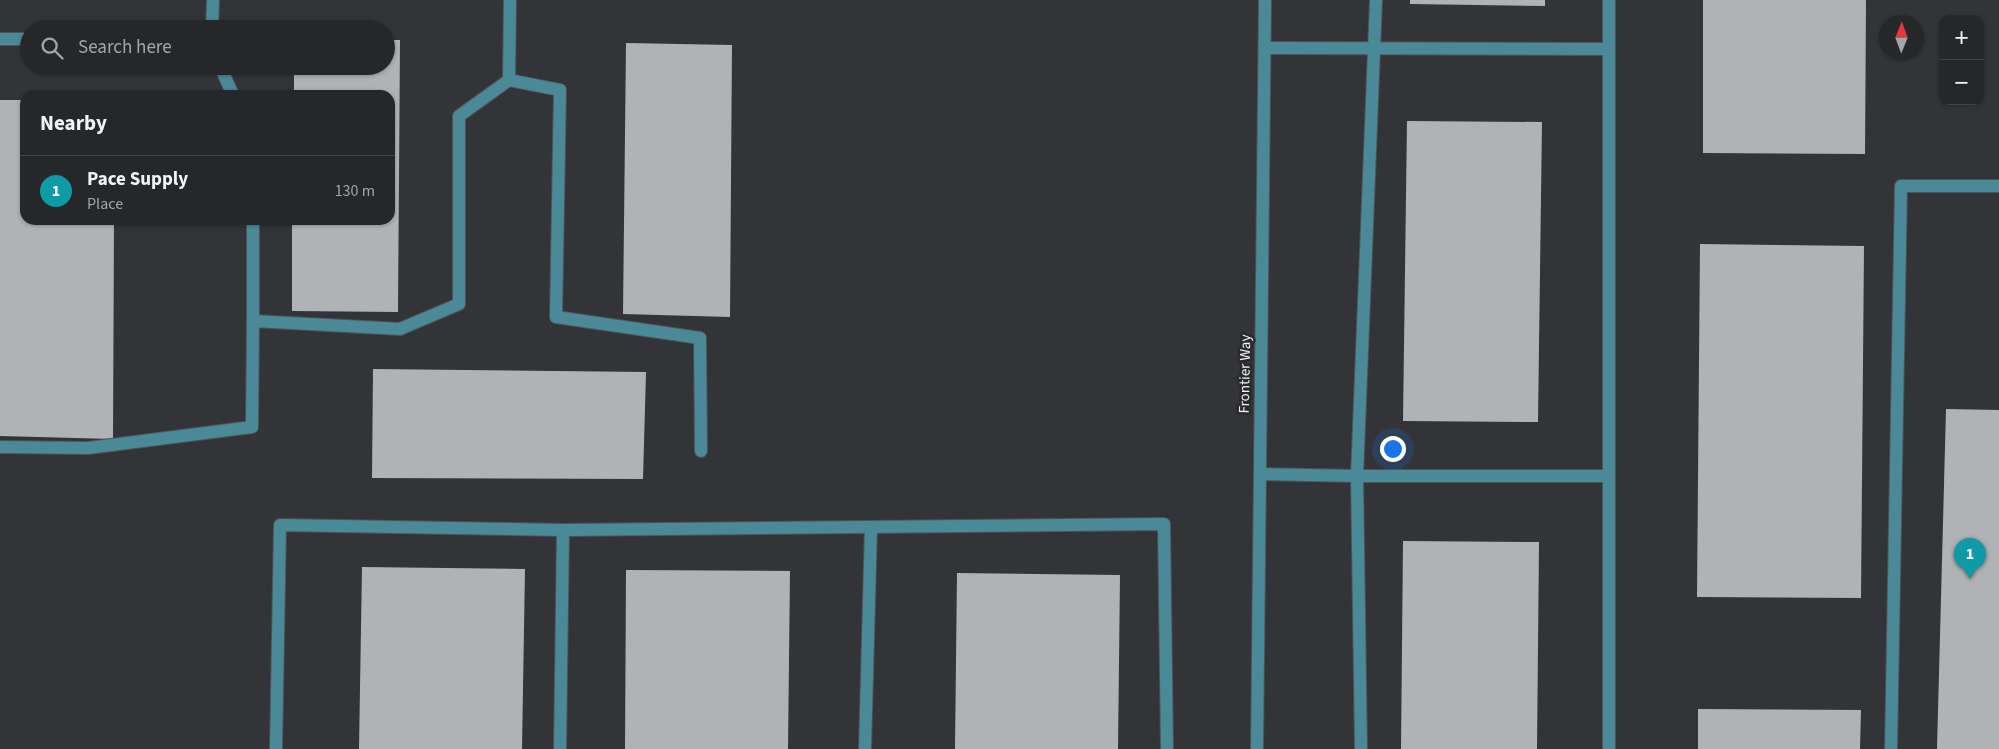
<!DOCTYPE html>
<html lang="en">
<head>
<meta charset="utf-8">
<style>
	:root { --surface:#262729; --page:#323335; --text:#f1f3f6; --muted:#a4a5a8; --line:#424446; --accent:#db2777 }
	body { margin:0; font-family:"Source Sans 3",sans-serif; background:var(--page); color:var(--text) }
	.controls { position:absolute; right:15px; top:15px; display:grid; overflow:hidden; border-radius:10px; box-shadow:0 1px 4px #0004 }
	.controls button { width:45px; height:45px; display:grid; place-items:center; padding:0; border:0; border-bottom:1px solid var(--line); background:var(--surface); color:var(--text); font:25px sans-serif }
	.compass { position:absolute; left:1879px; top:15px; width:45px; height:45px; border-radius:50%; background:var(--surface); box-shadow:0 1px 4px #0004; rotate:1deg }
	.you { position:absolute; left:1392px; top:448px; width:18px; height:18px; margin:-12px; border:4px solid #fff; border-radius:50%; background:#1a73e8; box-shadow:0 0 0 8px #1a73e833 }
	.badge { display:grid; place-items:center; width:32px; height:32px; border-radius:50%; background:var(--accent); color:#fff; font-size:16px; font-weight:700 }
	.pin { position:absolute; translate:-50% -41px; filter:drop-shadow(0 1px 2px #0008) }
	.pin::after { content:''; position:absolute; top:26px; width:18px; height:15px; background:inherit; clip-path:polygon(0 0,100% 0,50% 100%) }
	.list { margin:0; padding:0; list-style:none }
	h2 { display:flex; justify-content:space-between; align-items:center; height:65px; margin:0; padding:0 20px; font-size:21px }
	h2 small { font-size:16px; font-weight:400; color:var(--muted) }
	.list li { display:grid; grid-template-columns:32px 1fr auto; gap:15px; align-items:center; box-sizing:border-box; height:70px; padding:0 20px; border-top:1px solid var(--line) }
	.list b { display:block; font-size:19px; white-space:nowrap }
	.list p { margin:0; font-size:16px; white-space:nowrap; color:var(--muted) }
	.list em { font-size:16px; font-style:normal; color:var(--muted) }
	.icon { flex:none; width:28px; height:28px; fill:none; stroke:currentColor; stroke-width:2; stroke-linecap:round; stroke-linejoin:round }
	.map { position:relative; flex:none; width:1999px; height:749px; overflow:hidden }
	.search { position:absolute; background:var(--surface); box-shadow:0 1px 4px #0004; left:20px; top:20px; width:375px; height:55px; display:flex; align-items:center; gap:12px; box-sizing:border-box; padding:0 18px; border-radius:28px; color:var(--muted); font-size:19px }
	.panel { position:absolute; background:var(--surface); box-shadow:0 1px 4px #0004; left:20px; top:90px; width:375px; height:135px; border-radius:15px }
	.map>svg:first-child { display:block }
	.building { fill:#b1b2b5 }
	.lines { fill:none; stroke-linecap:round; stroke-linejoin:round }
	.minor-casing { stroke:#515255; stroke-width:14 }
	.minor { stroke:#4a8a98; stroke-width:12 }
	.labels { text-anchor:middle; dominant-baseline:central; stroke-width:5; stroke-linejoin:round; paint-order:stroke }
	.street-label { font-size:15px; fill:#f0f0f2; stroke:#292a2d }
</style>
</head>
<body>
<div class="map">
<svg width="1999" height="749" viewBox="0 0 1999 749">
	<rect width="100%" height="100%" fill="#333437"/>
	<g class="building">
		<path d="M1410,0H1545V6L1410,4Z"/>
		<path d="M1703,0H1866L1865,154L1703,153Z"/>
		<path d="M386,40H400L398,312L292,311V220H390V95H294V66H386Z"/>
		<path d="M626,43L732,45L730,317L623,314Z"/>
		<path d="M0,100H25V220H114L113,439L0,436Z"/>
		<path d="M1407,121L1542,122L1538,422L1403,421Z"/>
		<path d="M1700,244L1864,246L1861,598L1697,597Z"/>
		<path d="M373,369L646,372L643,479L372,478Z"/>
		<path d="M1946,409L1999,410V749H1937Z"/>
		<path d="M1403,541L1539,542L1537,749H1401Z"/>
		<path d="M362,567L525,569L522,749H359Z"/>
		<path d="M626,570L790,571L788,749H625Z"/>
		<path d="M957,573L1120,575L1118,749H955Z"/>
		<path d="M1698,709L1861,710L1860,749H1698Z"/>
	</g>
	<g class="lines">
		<g class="minor-casing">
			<g id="minor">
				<path d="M510,0L509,80L560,90L556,317L700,338L701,451"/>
				<path d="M1376,0L1357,476H1609"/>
				<path d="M1609,0V749"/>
				<path d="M212,29L213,0"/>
				<path d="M0,39H29"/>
				<path d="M1265,48L1609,49"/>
				<path d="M220,66L233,95"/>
				<path d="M253,220V321"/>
				<path d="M0,447L88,448L252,427L253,321L400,329L459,304V116L509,80"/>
				<path d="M1260,474L1357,476L1361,749"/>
				<path d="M276,749L280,525L563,530L1164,524L1167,749"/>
				<path d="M560,749L563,530"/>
				<path d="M865,749L871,527"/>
				<path d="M1257,749L1265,0"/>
				<path d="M1891,749L1901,186H1999"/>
			</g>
		</g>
		<use href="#minor" class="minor"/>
	</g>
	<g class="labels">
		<g class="street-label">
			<text transform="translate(1245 374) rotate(-89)">Frontier Way</text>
		</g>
	</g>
</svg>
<div class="controls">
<button>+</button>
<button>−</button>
</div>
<svg class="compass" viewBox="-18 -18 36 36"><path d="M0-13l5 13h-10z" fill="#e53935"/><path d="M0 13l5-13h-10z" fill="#a4a5a8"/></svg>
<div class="you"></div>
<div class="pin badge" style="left:1970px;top:579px;background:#0f9aa8">1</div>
<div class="search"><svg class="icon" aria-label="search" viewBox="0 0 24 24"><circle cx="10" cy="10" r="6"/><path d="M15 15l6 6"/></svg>Search here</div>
<section class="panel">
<h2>Nearby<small></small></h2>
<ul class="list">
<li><span class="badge" style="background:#0f9aa8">1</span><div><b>Pace Supply</b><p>Place</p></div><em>130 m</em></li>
</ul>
</section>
</div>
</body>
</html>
